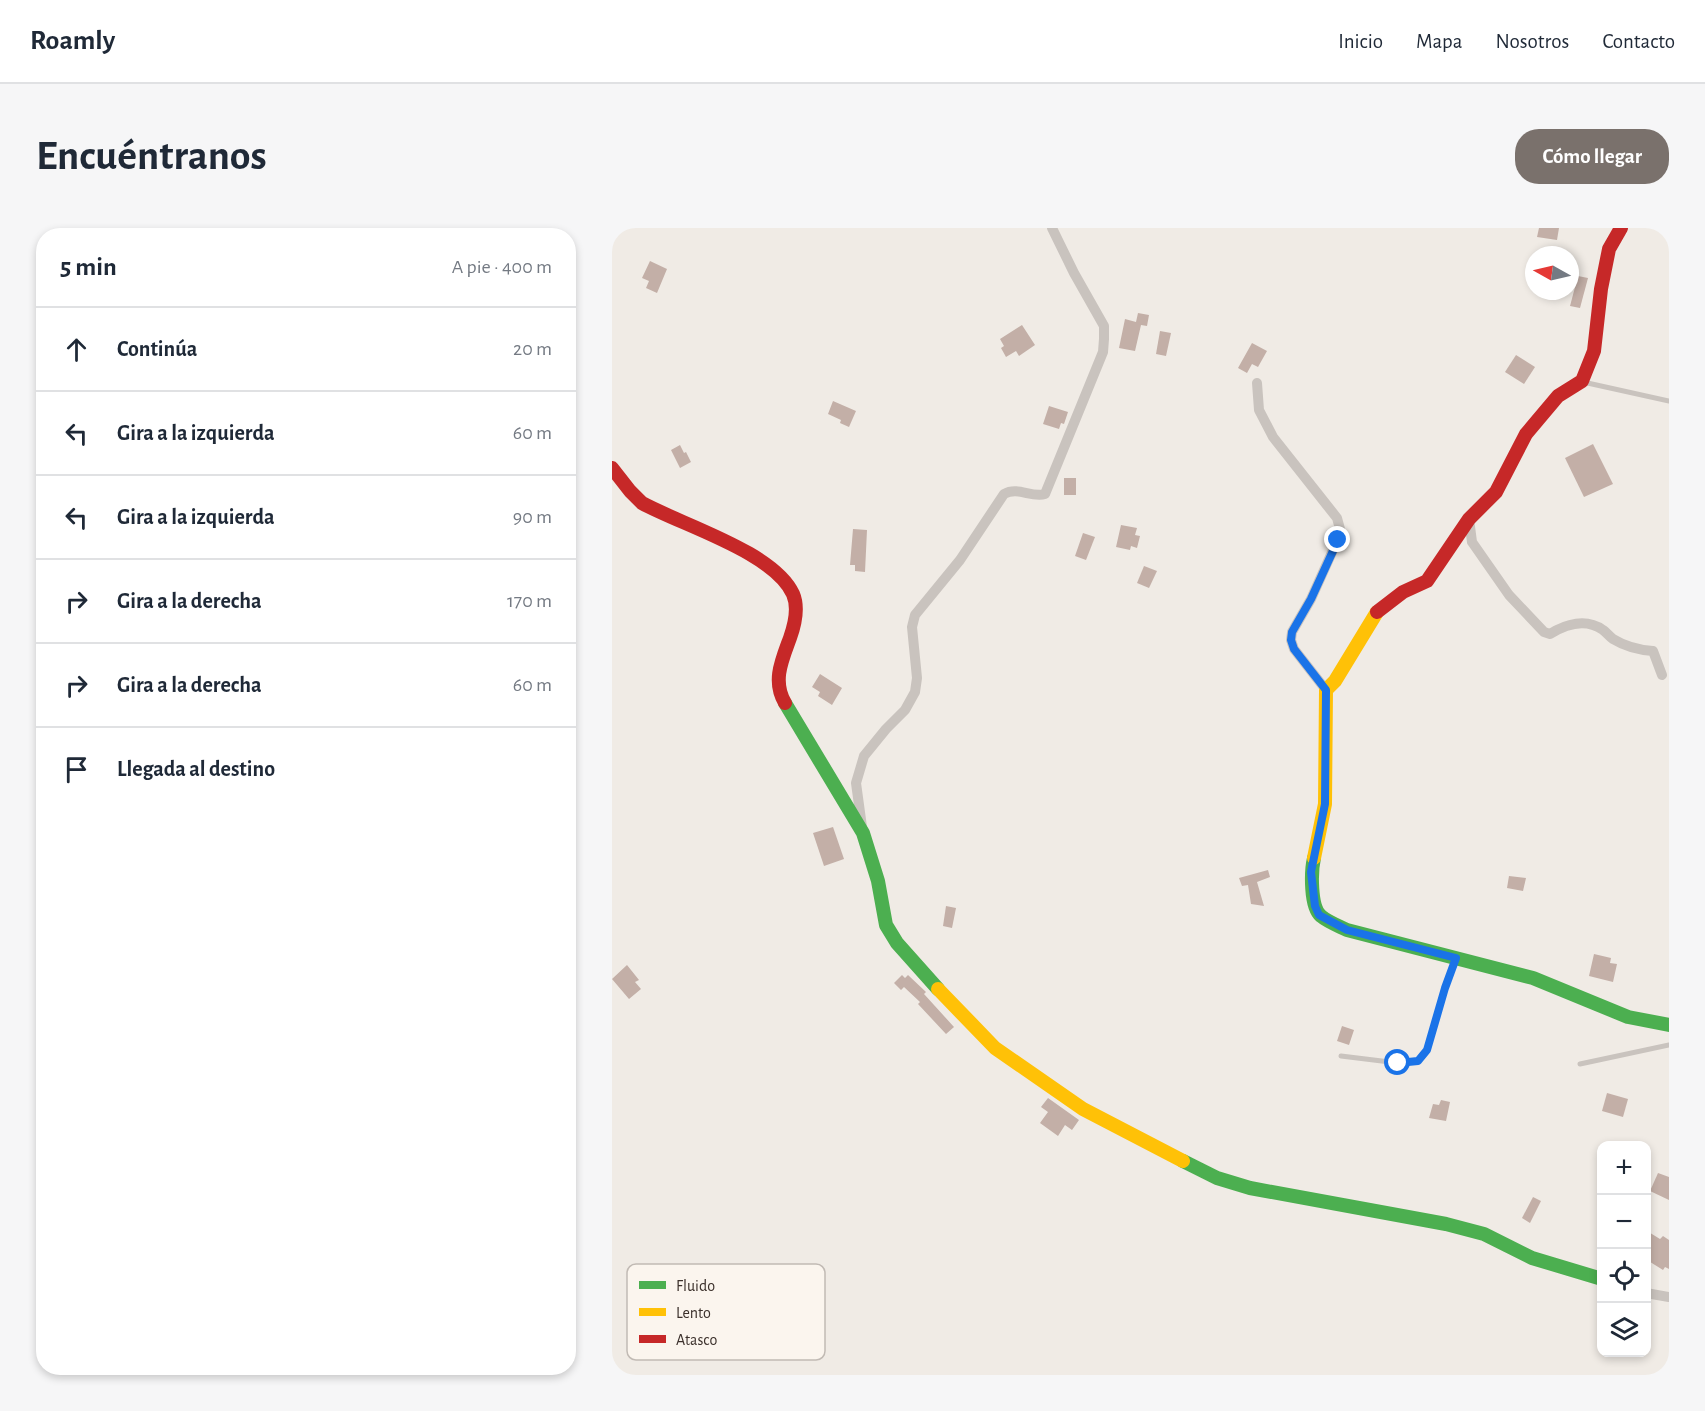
<!DOCTYPE html>
<html lang="es">
<head>
<meta charset="utf-8">
<style>
	:root { --surface:#fff; --page:#f6f6f7; --text:#1f2937; --muted:#747a83; --line:#e0e1e3; --accent:#7a716c }
	body { margin:0; font-family:"Alegreya Sans",sans-serif; background:var(--page); color:var(--text) }
	.controls { position:absolute; right:18px; bottom:18px; display:grid; overflow:hidden; border-radius:12px; box-shadow:0 3px 9px #0003 }
	.controls button { width:54px; height:54px; display:grid; place-items:center; padding:0; border:0; border-bottom:2px solid var(--line); background:var(--surface); color:var(--text); font:30px sans-serif }
	.compass { position:absolute; left:913px; top:18px; width:54px; height:54px; border-radius:50%; background:var(--surface); box-shadow:0 3px 9px #0003; rotate:278deg }
	.stop { position:absolute; width:18px; height:18px; margin:-14px; border:4px solid #1a73e8; border-radius:50%; background:#fff }
	.stop.end { background:#1a73e8; border-color:#fff; box-shadow:0 2px 6px #0008 }
	.list { margin:0; padding:0; list-style:none }
	h2 { display:flex; justify-content:space-between; align-items:center; height:78px; margin:0; padding:0 24px; font-size:26px }
	h2 small { font-size:20px; font-weight:400; color:var(--muted) }
	.list li { display:grid; grid-template-columns:39px 1fr auto; gap:18px; align-items:center; box-sizing:border-box; height:84px; padding:0 24px; border-top:2px solid var(--line) }
	.list b { display:block; font-size:22px; white-space:nowrap }
	.list em { font-size:20px; font-style:normal; color:var(--muted) }
	.icon { flex:none; width:33px; height:33px; fill:none; stroke:currentColor; stroke-width:2; stroke-linecap:round; stroke-linejoin:round }
	.map { position:relative; flex:none; width:1057px; height:1147px; overflow:hidden; border-radius:24px }
	header { display:flex; align-items:center; gap:36px; box-sizing:border-box; height:84px; padding:0 30px; background:var(--surface); border-bottom:2px solid var(--line) }
	header strong { font-size:28px }
	nav { display:flex; gap:33px; margin-inline-start:auto; font-size:21px }
	.intro { display:flex; align-items:center; justify-content:space-between; box-sizing:border-box; height:144px; padding:0 36px }
	h1 { margin:0; font-size:42px }
	.button { padding:15px 27px; border-radius:24px; background:var(--accent); color:#fff; font-size:21px; font-weight:700 }
	main { display:flex; gap:36px; padding:0 36px }
	aside { flex:1; background:var(--surface); border-radius:24px; box-shadow:0 3px 9px #0003 }
	.map>svg:first-child { display:block }
	.building { fill:#c3afa7 }
	.lines { fill:none; stroke-linecap:round; stroke-linejoin:round }
	.lane { stroke:#c9c3be; stroke-width:5 }
	.street { stroke:#c9c3be; stroke-width:10 }
	.fast { stroke:#4caf50; stroke-width:14 }
	.slow { stroke:#ffc107; stroke-width:14 }
	.jam { stroke:#c62828; stroke-width:14 }
	.route { stroke:#1a73e8; stroke-width:8 }
	.key { fill:#fbf5ee; stroke:#c1bab4; stroke-width:1.5 }
	.key-label { font-size:16px; fill:#3b302b }
</style>
</head>
<body>
<header>
<strong>Roamly</strong>
<nav><a>Inicio</a><a>Mapa</a><a>Nosotros</a><a>Contacto</a></nav>
</header>
<div class="intro"><h1>Encuéntranos</h1><a class="button">Cómo llegar</a></div>
<main>
<aside>
<h2>5 min<small>A pie · 400 m</small></h2>
<ul class="list">
<li><svg class="icon" aria-label="ahead" viewBox="0 0 24 24"><path d="M12 20V5M6 11l6-6 6 6"/></svg><div><b>Continúa</b></div><em>20 m</em></li>
<li><svg class="icon" aria-label="left" viewBox="0 0 24 24"><path d="M17 20v-9H6M10 6l-5 5 5 5"/></svg><div><b>Gira a la izquierda</b></div><em>60 m</em></li>
<li><svg class="icon" aria-label="left" viewBox="0 0 24 24"><path d="M17 20v-9H6M10 6l-5 5 5 5"/></svg><div><b>Gira a la izquierda</b></div><em>90 m</em></li>
<li><svg class="icon" aria-label="right" viewBox="0 0 24 24"><path d="M7 20v-9h11M14 6l5 5-5 5"/></svg><div><b>Gira a la derecha</b></div><em>170 m</em></li>
<li><svg class="icon" aria-label="right" viewBox="0 0 24 24"><path d="M7 20v-9h11M14 6l5 5-5 5"/></svg><div><b>Gira a la derecha</b></div><em>60 m</em></li>
<li><svg class="icon" aria-label="arrive" viewBox="0 0 24 24"><path d="M6 21V4h12l-3 4 3 4H6"/></svg><div><b>Llegada al destino</b></div></li>
</ul>
</aside>
<div class="map">
<svg width="1057" height="1147" viewBox="0 0 1057 1147">
	<rect width="100%" height="100%" fill="#f0ebe5"/>
	<g class="building">
		<path d="M927,0H947L945,12L925,9Z"/>
		<path d="M38,33L55,41L45,65L34,60L37,53L30,50Z"/>
		<path d="M966,48L976,50L968,80L958,78Z"/>
		<path d="M526,85L537,87L535,98L529,97L523,123L507,120L513,91L524,94Z"/>
		<path d="M410,97L423,117L407,128L404,123L394,129L389,120L392,118L388,111Z"/>
		<path d="M548,103L559,105L554,128L544,126Z"/>
		<path d="M640,115L655,123L646,139L640,136L635,145L626,140Z"/>
		<path d="M904,127L923,139L912,156L893,144Z"/>
		<path d="M221,173L244,183L237,199L228,195L229,192L216,186Z"/>
		<path d="M437,178L456,184L452,196L449,195L447,201L431,196Z"/>
		<path d="M981,216L1001,256L972,269L953,230Z"/>
		<path d="M68,217L72,225L74,224L79,234L68,240L59,222Z"/>
		<rect x="452" y="250" width="12" height="17"/>
		<path d="M509,297L525,300L523,307L528,308L525,320L519,318L518,322L504,319Z"/>
		<path d="M241,301L255,302L253,344L243,343V337H238Z"/>
		<path d="M471,305L483,309L474,332L463,328Z"/>
		<path d="M532,338L545,343L537,360L525,355Z"/>
		<path d="M208,446L230,460L220,477L206,468L208,464L200,459Z"/>
		<path d="M221,599L232,631L212,638L201,605Z"/>
		<path d="M656,642L658,649L645,654L652,678L639,676L636,657L630,658L627,650Z"/>
		<path d="M897,648L914,650L911,663L895,660Z"/>
		<path d="M334,678L344,680L340,700L331,698Z"/>
		<path d="M982,726L999,730L998,735L1005,736L1001,754L977,748Z"/>
		<path d="M15,737L27,752L23,754L29,761L17,771L0,751Z"/>
		<path d="M290,747L293,750L296,747L314,764L312,766L342,799L334,806L306,776L308,774L292,759L289,762L282,755Z"/>
		<path d="M730,798L742,802L737,817L725,813Z"/>
		<path d="M995,865L1016,871L1011,889L990,883Z"/>
		<path d="M436,870L467,892L460,902L453,897L446,908L428,895L436,884L429,879Z"/>
		<path d="M829,872L838,874L834,893L817,890L821,876L827,877Z"/>
		<path d="M1046,945L1057,949V972L1038,963Z"/>
		<path d="M921,969L929,973L918,995L910,990Z"/>
		<path d="M1035,1003L1048,1011L1051,1008L1057,1012V1041L1053,1039L1051,1042L1035,1032Z"/>
	</g>
	<g class="lines">
		<g class="lane">
			<path d="M971,154L1057,173"/>
			<path d="M729,828L786,835L806,833L815,822L833,760L844,731"/>
			<path d="M968,836L1057,817"/>
		</g>
		<g class="street">
			<path d="M645,155L647,182L661,209L725,290L728,301L726,311L699,371L680,404L679,412L682,421L714,462"/>
			<path d="M857,291L860,314L897,367L932,404L938,406C954,396 974,390 991,402C994,404 997,408 1001,411C1014,419 1027,422 1041,423L1050,447"/>
			<path d="M250,599L244,555L252,528L274,501L293,482L303,464L305,450L300,399L303,387L348,332L392,266C406,258 419,270 433,266L491,124L492,111V98L462,45L440,0"/>
			<path d="M1034,1065L1057,1069"/>
		</g>
		<g class="fast">
			<path d="M173,475L251,605L266,653L274,697L285,715L326,761"/>
			<path d="M702,630C699,643 698,679 709,688C716,694 727,698 735,702L921,750L1016,789L1057,797"/>
			<path d="M571,933L605,950L638,960L834,996L872,1006L920,1030L990,1051"/>
		</g>
		<g class="slow">
			<path d="M702,630L713,576L714,462L723,453L765,384"/>
			<path d="M326,761L383,820L471,881L571,933"/>
		</g>
		<g class="jam">
			<path d="M0,240L18,263L30,275C70,297 162,324 181,366C187,380 183,396 178,410C170,432 160,453 173,475"/>
			<path d="M765,384L791,364L815,353L857,291L884,264L914,206L946,168L970,153L982,123L989,61L997,21L1009,0"/>
		</g>
	</g>
	<g class="lines">
		<path class="route" d="M726,312L699,371L680,404L679,412L682,421L714,462L713,576L699,644L703,678L707,687L735,702L844,730L833,760L815,822L806,833L786,835"/>
	</g>
	<rect x="15" y="1036" width="198" height="96" rx="9" class="key"/>
	<rect x="27" y="1053" width="27" height="8" fill="#4caf50"/>
	<rect x="27" y="1080" width="27" height="8" fill="#ffc107"/>
	<rect x="27" y="1107" width="27" height="8" fill="#c62828"/>
	<g class="key-label">
		<text x="64" y="1063">Fluido</text>
		<text x="64" y="1090">Lento</text>
		<text x="64" y="1117">Atasco</text>
	</g>
</svg>
<div class="controls">
<button>+</button>
<button>−</button>
<button><svg class="icon" aria-label="locate" viewBox="0 0 24 24"><circle cx="12" cy="12" r="6"/><path d="M12 2v4M12 18v4M2 12h4M18 12h4"/></svg></button>
<button><svg class="icon" aria-label="layers" viewBox="0 0 24 24"><path d="M12 4l9 5-9 5-9-5zM3 14l9 5 9-5"/></svg></button>
</div>
<svg class="compass" viewBox="-18 -18 36 36"><path d="M0-13l5 13h-10z" fill="#e53935"/><path d="M0 13l5-13h-10z" fill="#747a83"/></svg>
<div class="stop" style="left:786px;top:835px"></div>
<div class="stop end" style="left:726px;top:312px"></div>
</div>
</main>
</body>
</html>
